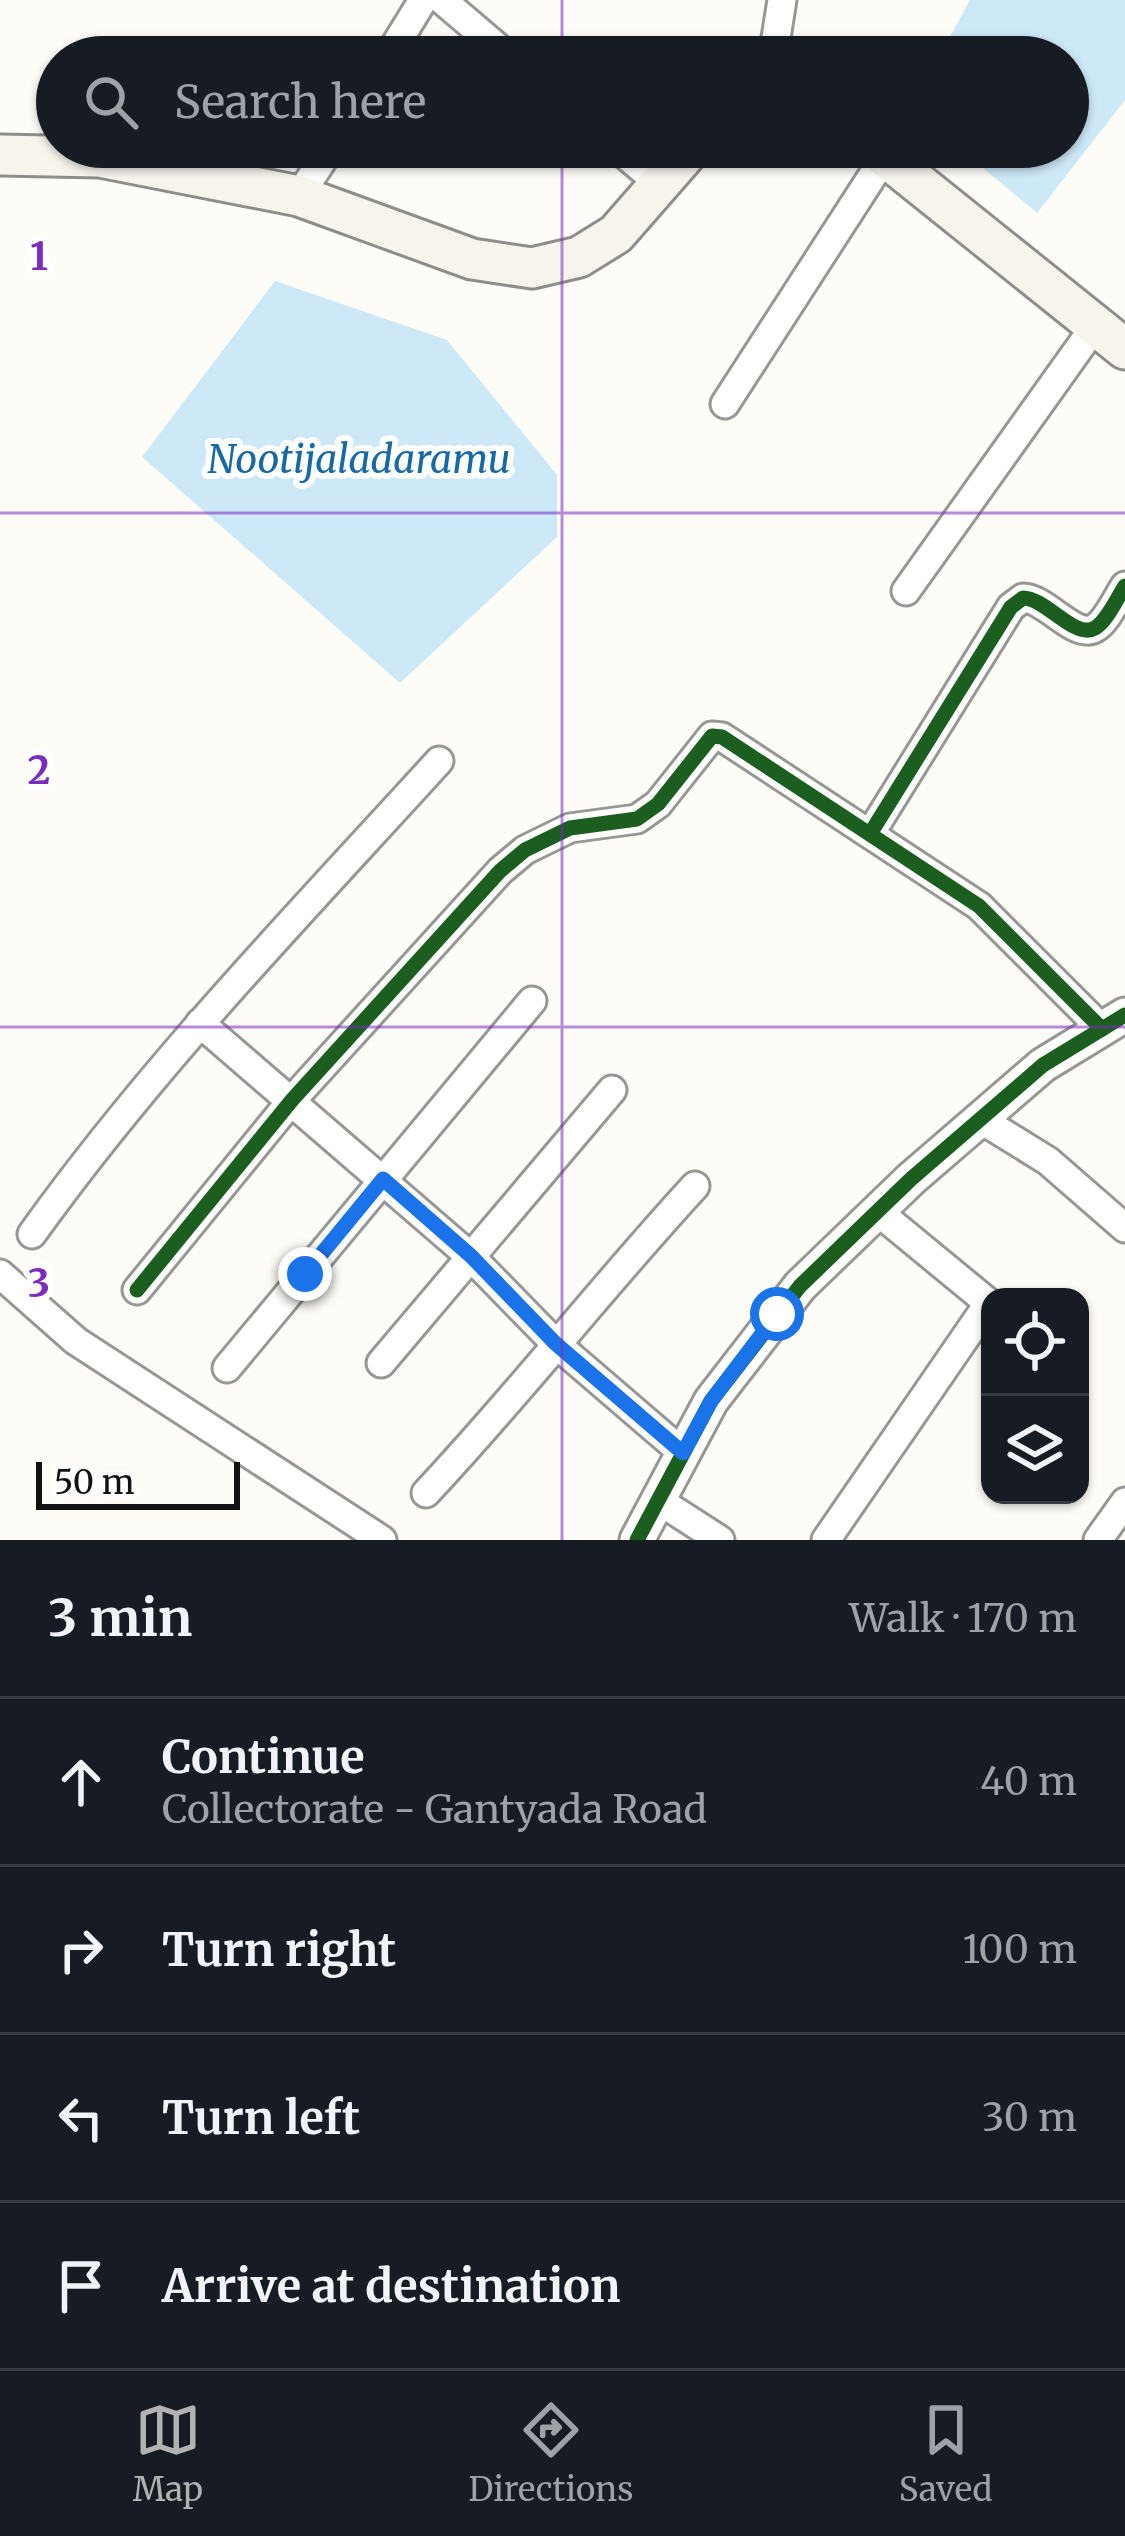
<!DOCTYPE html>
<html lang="en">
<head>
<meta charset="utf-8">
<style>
	:root { --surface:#171b24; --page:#20242c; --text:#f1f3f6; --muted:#9ea1a6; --line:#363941; --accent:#b2b2b3 }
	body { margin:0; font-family:Merriweather,serif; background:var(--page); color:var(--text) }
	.controls { position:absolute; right:36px; bottom:36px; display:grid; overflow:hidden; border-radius:24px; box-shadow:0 3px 9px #0004 }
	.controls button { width:108px; height:108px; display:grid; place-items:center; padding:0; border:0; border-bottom:3px solid var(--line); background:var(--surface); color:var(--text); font:60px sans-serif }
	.scale { position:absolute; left:36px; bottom:30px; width:204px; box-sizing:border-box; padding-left:12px; border:6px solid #111; border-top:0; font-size:33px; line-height:42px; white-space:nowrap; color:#111; -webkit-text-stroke:9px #fff; paint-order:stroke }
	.stop { position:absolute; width:36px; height:36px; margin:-27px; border:9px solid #1a73e8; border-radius:50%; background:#fff }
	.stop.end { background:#1a73e8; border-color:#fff; box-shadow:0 3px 12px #0008 }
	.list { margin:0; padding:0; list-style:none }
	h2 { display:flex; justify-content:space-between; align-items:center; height:156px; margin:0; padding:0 48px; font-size:51px }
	h2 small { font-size:39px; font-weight:400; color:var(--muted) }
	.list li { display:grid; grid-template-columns:78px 1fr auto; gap:36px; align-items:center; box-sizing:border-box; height:168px; padding:0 48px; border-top:3px solid var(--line) }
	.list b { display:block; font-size:45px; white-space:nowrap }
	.list p { margin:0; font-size:39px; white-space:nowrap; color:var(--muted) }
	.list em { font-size:39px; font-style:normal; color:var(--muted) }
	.icon { flex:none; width:66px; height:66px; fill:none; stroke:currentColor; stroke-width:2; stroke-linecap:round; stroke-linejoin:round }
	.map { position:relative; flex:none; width:1125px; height:1540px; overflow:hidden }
	.search { position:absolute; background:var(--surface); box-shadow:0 3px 9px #0004; left:36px; right:36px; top:36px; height:132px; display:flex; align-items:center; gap:30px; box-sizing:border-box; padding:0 42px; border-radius:66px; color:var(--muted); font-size:45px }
	.sheet { height:828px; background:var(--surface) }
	nav { display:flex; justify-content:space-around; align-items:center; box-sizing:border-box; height:168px; border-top:3px solid var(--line); background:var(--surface); font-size:33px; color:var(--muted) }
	nav a { display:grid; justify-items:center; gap:6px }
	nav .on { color:var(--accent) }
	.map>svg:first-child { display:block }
	.water { fill:#cde8f7 }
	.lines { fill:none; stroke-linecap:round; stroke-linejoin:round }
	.minor-casing { stroke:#979795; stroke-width:33 }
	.tertiary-casing { stroke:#979795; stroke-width:39 }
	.secondary-casing { stroke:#8e8d8b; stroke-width:45 }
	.minor { stroke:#fffffe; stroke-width:27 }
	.tertiary { stroke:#fffffe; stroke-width:33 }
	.secondary { stroke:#f6f4eb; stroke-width:39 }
	.cycleway-casing { stroke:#fff; stroke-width:22 }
	.cycleway { stroke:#1b5e20; stroke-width:15 }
	.route { stroke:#1a73e8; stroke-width:15 }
	.grid { fill:none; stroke:#7b2cbf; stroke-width:3; stroke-opacity:0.55 }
	.labels { text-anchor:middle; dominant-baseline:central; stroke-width:12; stroke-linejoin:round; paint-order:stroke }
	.water-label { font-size:39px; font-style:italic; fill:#1768a6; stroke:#fff }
	.grid-label { font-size:39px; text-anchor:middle; font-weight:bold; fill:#7b2cbf; stroke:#fff; stroke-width:12; stroke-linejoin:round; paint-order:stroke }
</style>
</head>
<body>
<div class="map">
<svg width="1125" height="1540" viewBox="0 0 1125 1540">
	<rect width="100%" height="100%" fill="#fdfcf7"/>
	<g class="water">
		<path d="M970,0H1125V100L1037,213L958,147H1068V57H939Z"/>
		<path d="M275,281L447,340L557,475V537L400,683L142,457Z"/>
	</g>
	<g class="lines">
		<g class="minor-casing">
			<g id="minor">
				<path d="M442,0L509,57"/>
				<path d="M388,57L423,0"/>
				<path d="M773,57L782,0"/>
				<path d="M616,147L660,184"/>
				<path d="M299,196L331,147"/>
				<path d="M725,404L886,155"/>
				<path d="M906,591L1095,326"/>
				<path d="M870,834L1011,607L1023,598C1046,598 1075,640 1095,628C1107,621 1117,598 1125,586"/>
				<path d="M200,1023L471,1257L555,1343L683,1453"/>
				<path d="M980,1119L1048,1161L1125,1228"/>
				<path d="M877,1211L990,1304"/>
				<path d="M32,1234C153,1065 299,915 439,761"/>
				<path d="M0,1274L76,1341L382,1540"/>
				<path d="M137,1290L292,1100L500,871L525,850L570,828L637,819L658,804L712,736L722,737L979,906L1102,1029"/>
				<path d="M381,1363L612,1090"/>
				<path d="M227,1368L532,1001"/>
				<path d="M426,1493C519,1394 602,1287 695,1186"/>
				<path d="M658,1500L720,1540"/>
				<path d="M826,1540L989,1303"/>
				<path d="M1098,1540L1125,1502"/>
			</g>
		</g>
		<g class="tertiary-casing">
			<path id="tertiary" d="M637,1540L711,1401L800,1286L911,1179L1043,1065L1125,1015"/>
		</g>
		<g class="secondary-casing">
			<g id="secondary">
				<path d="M873,147L1125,349"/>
				<path d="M0,155L100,157L299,196L472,259L532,268L579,257L616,234L692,147"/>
			</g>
		</g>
		<use href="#minor" class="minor"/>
		<use href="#tertiary" class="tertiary"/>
		<use href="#secondary" class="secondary"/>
		<g class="cycleway-casing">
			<g id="cycleway">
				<path d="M870,834L1011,607L1023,598C1046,598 1075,640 1095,628C1107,621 1117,598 1125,586"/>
				<path d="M137,1290L292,1100L500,871L525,850L570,828L637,819L658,804L712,736L722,737L979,906L1102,1029"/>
				<path d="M637,1540L711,1401L800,1286L911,1179L1043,1065L1125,1015"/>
			</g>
		</g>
		<use href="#cycleway" class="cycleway"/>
	</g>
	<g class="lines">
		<path class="route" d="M305,1274L383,1179L471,1256L555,1343L683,1453L711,1401L777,1314"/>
	</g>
	<path class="grid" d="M562,0V57M562,147V1540M0,513H1125M0,1027H1125"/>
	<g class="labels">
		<g class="water-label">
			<text x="359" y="459">Nootijaladaramu</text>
		</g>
	</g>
	<g class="grid-label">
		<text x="39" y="270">1</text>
		<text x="39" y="784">2</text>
		<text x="39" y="1297">3</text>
	</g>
</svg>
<div class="controls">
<button><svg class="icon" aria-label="locate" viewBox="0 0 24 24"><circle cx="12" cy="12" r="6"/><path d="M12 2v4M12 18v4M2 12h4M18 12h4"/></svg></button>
<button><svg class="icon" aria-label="layers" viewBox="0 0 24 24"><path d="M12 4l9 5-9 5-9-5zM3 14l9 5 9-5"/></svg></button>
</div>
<div class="scale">50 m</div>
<div class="stop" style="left:777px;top:1314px"></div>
<div class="stop end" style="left:305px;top:1274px"></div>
<div class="search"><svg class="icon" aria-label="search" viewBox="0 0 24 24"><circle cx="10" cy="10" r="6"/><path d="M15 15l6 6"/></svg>Search here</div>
</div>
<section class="sheet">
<h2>3 min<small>Walk · 170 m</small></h2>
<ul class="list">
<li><svg class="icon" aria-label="ahead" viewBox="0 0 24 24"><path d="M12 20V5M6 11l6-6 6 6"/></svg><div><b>Continue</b><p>Collectorate - Gantyada Road</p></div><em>40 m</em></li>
<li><svg class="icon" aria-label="right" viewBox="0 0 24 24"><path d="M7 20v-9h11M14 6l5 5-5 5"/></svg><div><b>Turn right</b></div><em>100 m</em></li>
<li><svg class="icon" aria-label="left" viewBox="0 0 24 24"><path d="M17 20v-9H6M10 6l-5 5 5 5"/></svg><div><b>Turn left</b></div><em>30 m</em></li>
<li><svg class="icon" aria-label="arrive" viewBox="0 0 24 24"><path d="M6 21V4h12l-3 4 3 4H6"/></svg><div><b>Arrive at destination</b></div></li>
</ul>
</section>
<nav>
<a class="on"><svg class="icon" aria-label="map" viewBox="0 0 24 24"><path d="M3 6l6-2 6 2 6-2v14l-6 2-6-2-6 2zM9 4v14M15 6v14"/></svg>Map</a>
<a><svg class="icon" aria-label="directions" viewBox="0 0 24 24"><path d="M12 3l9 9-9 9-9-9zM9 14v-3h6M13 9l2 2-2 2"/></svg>Directions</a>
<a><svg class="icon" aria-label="saved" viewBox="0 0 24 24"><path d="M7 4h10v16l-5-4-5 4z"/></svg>Saved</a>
</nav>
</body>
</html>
